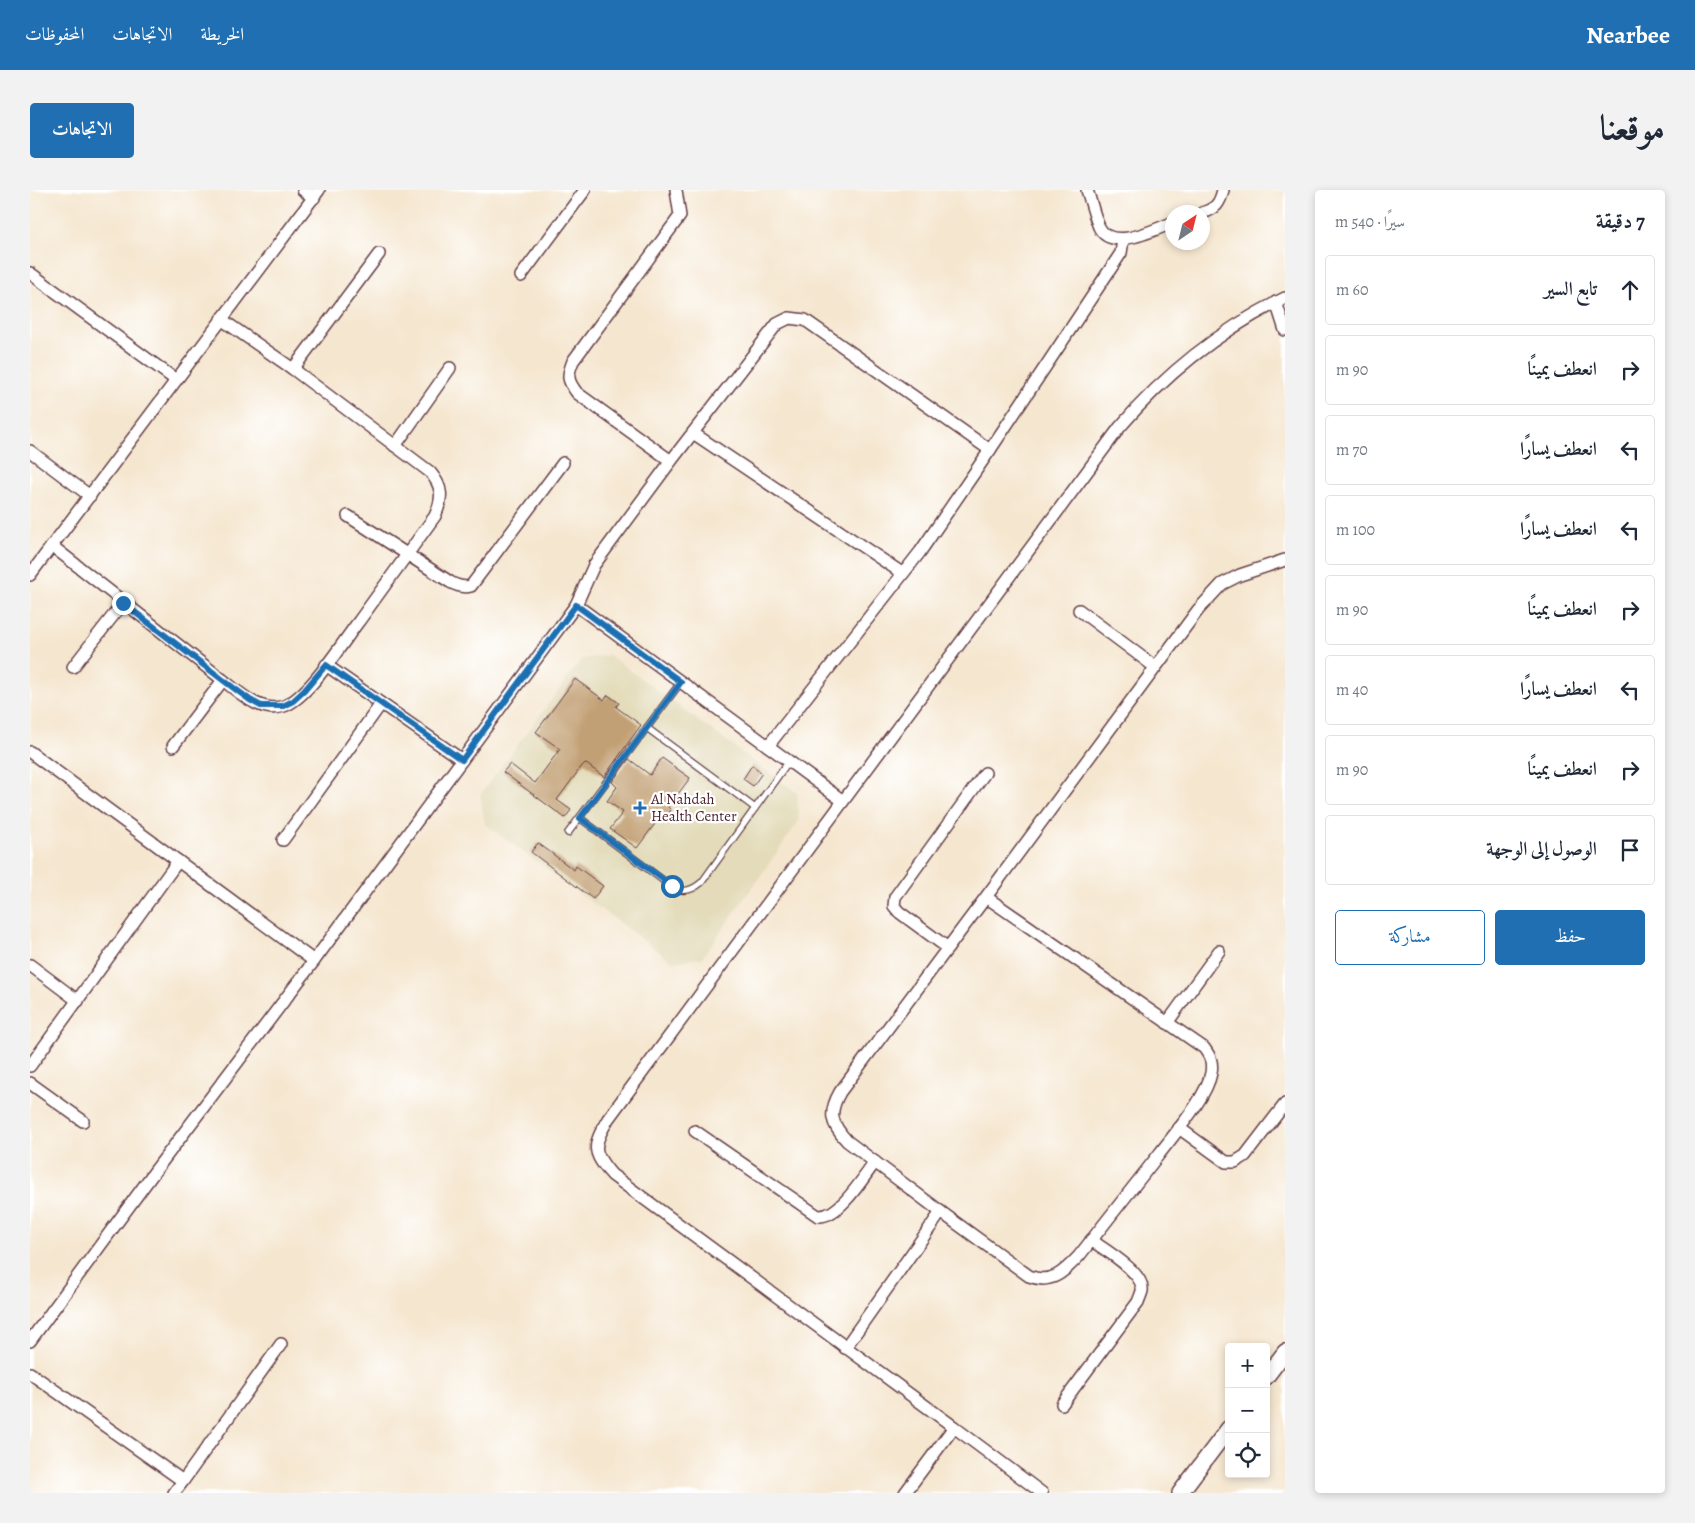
<!DOCTYPE html>
<html lang="ar">
<head>
<meta charset="utf-8">
<style>
	:root { --surface:#fff; --page:#f2f2f3; --text:#1f2937; --muted:#747a83; --line:#e0e1e3; --accent:#1f6fb2 }
	body { margin:0; font-family:Alegreya,Amiri,serif; background:var(--page); color:var(--text); direction:rtl }
	.controls { position:absolute; right:15px; bottom:15px; display:grid; overflow:hidden; border-radius:5px; box-shadow:0 2px 8px #0003 }
	.controls button { width:45px; height:45px; display:grid; place-items:center; padding:0; border:0; border-bottom:1px solid var(--line); background:var(--surface); color:var(--text); font:25px sans-serif }
	.compass { position:absolute; left:1135px; top:15px; width:45px; height:45px; border-radius:50%; background:var(--surface); box-shadow:0 2px 8px #0003; rotate:35deg }
	.stop { position:absolute; width:15px; height:15px; margin:-11px; border:4px solid #1f6fb2; border-radius:50%; background:#fff }
	.stop.end { background:#1f6fb2; border-color:#fff; box-shadow:0 1px 5px #0008 }
	.list { margin:0; padding:0; list-style:none }
	h2 { display:flex; justify-content:space-between; align-items:center; height:65px; margin:0; padding:0 20px; font-size:21px }
	h2 small { font-size:16px; font-weight:400; color:var(--muted) }
	.list li { display:grid; grid-template-columns:32px 1fr auto; gap:15px; align-items:center; box-sizing:border-box; height:70px; margin:0 10px 10px; padding:0 10px; border:1px solid var(--line); border-radius:5px }
	.list b { display:block; font-size:19px; white-space:nowrap }
	.list em { font-size:16px; font-style:normal; color:var(--muted) }
	.actions { display:flex; gap:10px; padding:15px 20px }
	.actions a { flex:1; padding:11px 0; border:1px solid var(--accent); border-radius:5px; text-align:center; font-size:18px; color:var(--accent) }
	.actions .main { background:var(--accent); color:#fff }
	.icon { flex:none; width:28px; height:28px; fill:none; stroke:currentColor; stroke-width:2; stroke-linecap:round; stroke-linejoin:round }
	.map { position:relative; flex:none; width:1255px; height:1303px; overflow:hidden; direction:ltr; border-radius:5px }
	header { display:flex; align-items:center; gap:30px; box-sizing:border-box; height:70px; padding:0 25px; background:var(--accent); color:#fff }
	header strong { font-size:24px }
	nav { display:flex; gap:28px; margin-inline-start:auto; font-size:18px }
	.intro { display:flex; align-items:center; justify-content:space-between; box-sizing:border-box; height:120px; padding:0 30px }
	h1 { margin:0; font-size:35px }
	.button { padding:12px 22px; border-radius:5px; background:var(--accent); color:#fff; font-size:18px; font-weight:700 }
	main { display:flex; gap:30px; padding:0 30px }
	aside { flex:1; background:var(--surface); border-radius:5px; box-shadow:0 2px 8px #0003 }
	.map>svg:first-child { display:block }
	.built { fill:#e3dbba }
	.building { fill:#c2a074 }
	.lines { fill:none; stroke-linecap:round; stroke-linejoin:round }
	.lane-casing { stroke:#643d44; stroke-width:8 }
	.street-casing { stroke:#643d44; stroke-width:14 }
	.secondary-casing { stroke:#643d44; stroke-width:18 }
	.lane { stroke:#fff; stroke-width:5.5 }
	.street { stroke:#fff; stroke-width:11 }
	.secondary { stroke:#fff; stroke-width:15 }
	.route { stroke:#1f6fb2; stroke-width:6 }
	.poi-dot { fill:#1f6fb2; stroke:#fff; stroke-width:2 }
	.labels { text-anchor:middle; dominant-baseline:central; stroke-width:4.5; stroke-linejoin:round; paint-order:stroke }
	.poi-label { font-size:15px; fill:#4a1f2b; stroke:#fff; text-anchor:start }
</style>
</head>
<body>
<header>
<strong>Nearbee</strong>
<nav><a>الخريطة</a><a>الاتجاهات</a><a>المحفوظات</a></nav>
</header>
<div class="intro"><h1>موقعنا</h1><a class="button">الاتجاهات</a></div>
<main>
<aside>
<h2>7 دقيقة<small>سيرًا · 540 m</small></h2>
<ul class="list">
<li><svg class="icon" aria-label="ahead" viewBox="0 0 24 24"><path d="M12 20V5M6 11l6-6 6 6"/></svg><div><b>تابع السير</b></div><em>60 m</em></li>
<li><svg class="icon" aria-label="right" viewBox="0 0 24 24"><path d="M7 20v-9h11M14 6l5 5-5 5"/></svg><div><b>انعطف يمينًا</b></div><em>90 m</em></li>
<li><svg class="icon" aria-label="left" viewBox="0 0 24 24"><path d="M17 20v-9H6M10 6l-5 5 5 5"/></svg><div><b>انعطف يسارًا</b></div><em>70 m</em></li>
<li><svg class="icon" aria-label="left" viewBox="0 0 24 24"><path d="M17 20v-9H6M10 6l-5 5 5 5"/></svg><div><b>انعطف يسارًا</b></div><em>100 m</em></li>
<li><svg class="icon" aria-label="right" viewBox="0 0 24 24"><path d="M7 20v-9h11M14 6l5 5-5 5"/></svg><div><b>انعطف يمينًا</b></div><em>90 m</em></li>
<li><svg class="icon" aria-label="left" viewBox="0 0 24 24"><path d="M17 20v-9H6M10 6l-5 5 5 5"/></svg><div><b>انعطف يسارًا</b></div><em>40 m</em></li>
<li><svg class="icon" aria-label="right" viewBox="0 0 24 24"><path d="M7 20v-9h11M14 6l5 5-5 5"/></svg><div><b>انعطف يمينًا</b></div><em>90 m</em></li>
<li><svg class="icon" aria-label="arrive" viewBox="0 0 24 24"><path d="M6 21V4h12l-3 4 3 4H6"/></svg><div><b>الوصول إلى الوجهة</b></div></li>
</ul>
<div class="actions"><a class="main">حفظ</a><a>مشاركة</a></div>
</aside>
<div class="map">
<svg width="1255" height="1303" viewBox="0 0 1255 1303">
	<rect width="100%" height="100%" fill="#fff"/>
	<filter id="ink" filterUnits="userSpaceOnUse"><feTurbulence type="fractalNoise" baseFrequency=".02" numOctaves="2"/><feDisplacementMap in="SourceGraphic" scale="10" xChannelSelector="R" yChannelSelector="G"/><feConvolveMatrix kernelMatrix="1 2 1 2 8 2 1 2 1" color-interpolation-filters="sRGB"/></filter>
	<filter id="wash" filterUnits="userSpaceOnUse"><feTurbulence type="fractalNoise" baseFrequency=".0096" numOctaves="4" result="noise"/><feDisplacementMap in="SourceGraphic" scale="20" xChannelSelector="R" yChannelSelector="G"/><feGaussianBlur stdDeviation="1.12" result="paint"/><feColorMatrix in="noise" values="0 0 0 0 0 0 0 0 0 0 0 0 0 0 0 0 0 1.4 0 .05"/><feComposite in="paint" operator="in"/></filter>
	<g filter="url(#wash)">
		<rect width="100%" height="100%" fill="#f5e6cf"/>
		<path class="built" d="M579,465L767,603L769,631L672,768L643,772L455,634L450,605L552,469Z"/>
		<g id="blocks">
			<g class="building">
				<path d="M545,489L574,510L578,505L589,513L586,517L611,535L574,587L555,573L552,576L527,610L541,620L535,628L473,582L480,574L505,593L530,559L506,542Z"/>
				<path d="M632,568L660,588L638,617L641,620L634,630L630,627L607,658L580,639L593,622L577,611L587,597L582,592L599,569L620,585Z"/>
				<path d="M722,575L732,583L723,596L713,589Z"/>
				<path d="M508,653L544,680L546,676L573,696L563,709L501,662Z"/>
			</g>
		</g>
	</g>
	<g filter="url(#ink)">
		<use href="#blocks" fill-opacity="0" stroke="#643d44" stroke-width="1"/>
		<g class="lines">
			<g class="lane-casing">
				<g id="lane">
					<path d="M617,538L725,618"/>
					<path d="M550,628L642,697C653,703 662,701 672,692L759,571"/>
					<path d="M538,643L651,492"/>
				</g>
			</g>
			<g class="street-casing">
				<g id="street">
					<path d="M273,0L284,8"/>
					<path d="M1057,0C1061,12 1064,25 1069,37C1081,62 1123,40 1142,33"/>
					<path d="M1172,23C1186,19 1190,13 1193,0"/>
					<path d="M0,83L146,190"/>
					<path d="M491,86L555,0"/>
					<path d="M1246,112L1255,140"/>
					<path d="M263,179L349,64"/>
					<path d="M663,243L872,383"/>
					<path d="M365,256L420,178"/>
					<path d="M0,261L60,306"/>
					<path d="M641,271L547,203C537,190 537,186 543,171L650,26L646,0"/>
					<path d="M318,326L420,392C427,396 433,398 441,396L533,273"/>
					<path d="M22,356L193,490C210,503 231,524 254,516C279,507 312,453 329,431C354,396 380,361 405,326C413,308 413,297 400,282L263,179L191,129"/>
					<path d="M0,385L289,0"/>
					<path d="M546,415L813,611"/>
					<path d="M1049,420L1125,477"/>
					<path d="M296,475L432,570"/>
					<path d="M43,477L93,413"/>
					<path d="M143,556L193,490"/>
					<path d="M738,556L890,362L960,260L1091,63L1093,50"/>
					<path d="M0,562L284,771"/>
					<path d="M253,650L351,514"/>
					<path d="M956,707L1174,858C1180,866 1183,872 1181,883C1177,907 1145,943 1130,963C1103,997 1076,1032 1049,1066C1034,1082 1021,1095 999,1086L911,1022L817,951C801,934 798,923 810,902L956,707L1168,420L1192,394L1210,385L1255,370"/>
					<path d="M918,758L869,722L864,716L865,707L955,583"/>
					<path d="M0,775L48,811"/>
					<path d="M1137,833L1189,761"/>
					<path d="M0,876L148,671"/>
					<path d="M0,893L53,931"/>
					<path d="M1149,938L1196,972H1205L1215,966L1255,914"/>
					<path d="M665,941L788,1026C809,1028 833,988 845,972"/>
					<path d="M0,1151L125,981L284,771L546,415L564,375L641,271L747,134L759,128L775,130L960,260"/>
					<path d="M815,1158L911,1022"/>
					<path d="M0,1183L153,1291L144,1303"/>
					<path d="M1032,1214L1108,1112C1109,1109 1111,1105 1112,1101C1115,1083 1075,1060 1061,1050"/>
					<path d="M924,1237L582,985C561,961 563,956 578,929L1090,237C1137,182 1190,140 1255,108"/>
					<path d="M153,1291L251,1154"/>
					<path d="M875,1303L924,1237L1012,1303"/>
				</g>
			</g>
			<g class="secondary-casing">
				<g id="secondary">
					<path d="M1236,1187L1255,1162"/>
					<path d="M1150,1303L1199,1238"/>
				</g>
			</g>
			<use href="#lane" class="lane"/>
			<use href="#street" class="street"/>
			<use href="#secondary" class="secondary"/>
		</g>
	</g>
	<g class="lines" filter="url(#ink)">
		<path class="route" d="M93,413L193,490L220,510L231,516H253L263,511L274,501L296,475L432,570L546,415L651,492L550,628L642,696"/>
	</g>
	<path class="poi-dot" d="M607.5 610.5h5v5h5v5h-5v5h-5v-5h-5v-5h5z"/>
	<g class="labels">
		<g class="poi-label">
			<text x="621" y="609">Al Nahdah<tspan x="621" dy="17">Health Center</tspan></text>
		</g>
	</g>
</svg>
<div class="controls">
<button>+</button>
<button>−</button>
<button><svg class="icon" aria-label="locate" viewBox="0 0 24 24"><circle cx="12" cy="12" r="6"/><path d="M12 2v4M12 18v4M2 12h4M18 12h4"/></svg></button>
</div>
<svg class="compass" viewBox="-18 -18 36 36"><path d="M0-13l5 13h-10z" fill="#e53935"/><path d="M0 13l5-13h-10z" fill="#747a83"/></svg>
<div class="stop" style="left:642px;top:696px"></div>
<div class="stop end" style="left:93px;top:413px"></div>
</div>
</main>
</body>
</html>
